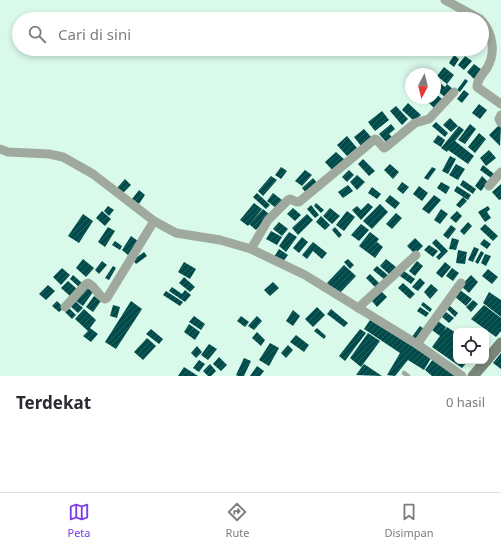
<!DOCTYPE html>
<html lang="id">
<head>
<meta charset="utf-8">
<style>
	:root { --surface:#fff; --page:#f2f2f3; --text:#2b2b33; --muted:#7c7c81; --line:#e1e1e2; --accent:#7c3aed }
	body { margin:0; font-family:"Noto Sans",sans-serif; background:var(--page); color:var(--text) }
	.controls { position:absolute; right:12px; bottom:12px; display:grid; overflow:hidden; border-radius:8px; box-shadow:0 2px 6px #0003 }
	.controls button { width:36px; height:36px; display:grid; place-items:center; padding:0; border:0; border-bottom:1px solid var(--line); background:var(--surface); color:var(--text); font:20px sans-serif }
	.compass { position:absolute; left:405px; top:68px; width:36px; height:36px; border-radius:50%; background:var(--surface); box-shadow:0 2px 6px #0003; rotate:187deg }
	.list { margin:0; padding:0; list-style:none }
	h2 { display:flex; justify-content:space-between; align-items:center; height:52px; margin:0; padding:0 16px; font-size:17px }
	h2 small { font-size:13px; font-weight:400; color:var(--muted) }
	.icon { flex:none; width:22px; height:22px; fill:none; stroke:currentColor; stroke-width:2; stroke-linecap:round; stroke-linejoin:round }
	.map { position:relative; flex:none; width:501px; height:376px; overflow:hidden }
	.search { position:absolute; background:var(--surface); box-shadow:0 2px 6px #0003; left:12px; right:12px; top:12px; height:44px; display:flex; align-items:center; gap:10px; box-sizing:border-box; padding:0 14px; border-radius:22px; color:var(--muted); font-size:15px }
	.sheet { height:116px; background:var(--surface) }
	nav { display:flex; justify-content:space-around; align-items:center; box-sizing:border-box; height:56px; border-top:1px solid var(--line); background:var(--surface); font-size:11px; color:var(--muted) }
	nav a { display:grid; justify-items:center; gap:2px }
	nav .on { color:var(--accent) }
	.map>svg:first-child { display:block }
	.building { fill:url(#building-hatch) }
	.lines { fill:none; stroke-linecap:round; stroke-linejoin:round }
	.service { stroke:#a0a99e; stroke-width:4.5 }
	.minor { stroke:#a0a99e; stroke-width:9 }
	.secondary { stroke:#7a8677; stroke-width:11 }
</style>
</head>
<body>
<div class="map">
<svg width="501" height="376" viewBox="0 0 501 376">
	<defs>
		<pattern id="building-hatch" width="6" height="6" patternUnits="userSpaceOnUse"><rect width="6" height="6" fill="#004a49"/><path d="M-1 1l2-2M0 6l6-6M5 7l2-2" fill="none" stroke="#256160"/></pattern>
	</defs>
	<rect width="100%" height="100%" fill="#d9f9eb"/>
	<g class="building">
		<path d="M454,55L459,59L454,67L449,63Z"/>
		<path d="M465,56L472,61L464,70L458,65Z"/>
		<path d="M474,64L482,70L474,79L467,72Z"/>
		<path d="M444,67L454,75L447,84L437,76Z"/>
		<path d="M435,79L445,87L447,84L454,90L446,98L435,89Z"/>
		<path d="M465,79L468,81L460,92L457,90Z"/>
		<path d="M464,90L469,94L462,103L457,99Z"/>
		<path d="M435,93L442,99L434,108L428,102L431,98H435Z"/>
		<path d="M408,103L421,115L414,121L402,110Z"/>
		<path d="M479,104L487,110L480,119L472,113Z"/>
		<path d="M396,106L408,119L402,125L390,111Z"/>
		<path d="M382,111L389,120L375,131L368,122Z"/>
		<path d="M450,118L458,126L451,132L443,125Z"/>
		<path d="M436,122L448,133L445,137L432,126Z"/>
		<path d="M391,124L395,129L389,134L392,137L386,142L379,134Z"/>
		<path d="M470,124L476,129L465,144L458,140Z"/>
		<path d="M499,125L501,127L500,146L489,135Z"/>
		<path d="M459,126L464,130L455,141L474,156L468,164L448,150L447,152L441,148Z"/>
		<path d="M364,129L372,138L361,146L354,137Z"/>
		<path d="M479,133L486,139L475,153L468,147Z"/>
		<path d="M438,135L445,140L441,147L433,142Z"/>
		<path d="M347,136L357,148L347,156L337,145Z"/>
		<path d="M489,150L496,158L486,166L480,158Z"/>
		<path d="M336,152L345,160L333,171L325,162Z"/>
		<path d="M450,156L456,159L448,174L442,171Z"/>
		<path d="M363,159L375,171L369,176L358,164Z"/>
		<path d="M390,164L399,172L393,179L384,170Z"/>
		<path d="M456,164L465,169L458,180L449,175Z"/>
		<path d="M483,165L494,174L491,178L480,170Z"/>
		<path d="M281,167L287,171L281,179L275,175Z"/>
		<path d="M432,167L436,169L428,180L424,178Z"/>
		<path d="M305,170L312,175L302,186L295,181Z"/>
		<path d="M349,170L354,175L347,182L342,177Z"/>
		<path d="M357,175L365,182L357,190L350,182Z"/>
		<path d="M271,176L277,180L263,196L258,191Z"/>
		<path d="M482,176L488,182L481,191L475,186Z"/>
		<path d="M313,178L318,184L307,194L302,188Z"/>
		<path d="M125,179L131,185L123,193L117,188Z"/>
		<path d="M463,180L476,189L473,194L460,185Z"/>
		<path d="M402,182L409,187L403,194L397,189Z"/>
		<path d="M441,182L450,187L446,194L437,188Z"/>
		<path d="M501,184V199L499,200L492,192Z"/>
		<path d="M348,185L353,191L343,198L338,192Z"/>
		<path d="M419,186L428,193L422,201L413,194Z"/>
		<path d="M457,186L471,195L468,200L454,191Z"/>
		<path d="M372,187L381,194L377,199L368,193Z"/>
		<path d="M139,190L145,195L139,204L132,199Z"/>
		<path d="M257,193L270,205L266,209L253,197Z"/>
		<path d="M273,193L282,200L276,208L267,201Z"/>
		<path d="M390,195L400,203L395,209L385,201Z"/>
		<path d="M434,195L441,200L429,214L422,209Z"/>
		<path d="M463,197L467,201L460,208L456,205Z"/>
		<path d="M254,203L262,209L248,226L240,220Z"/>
		<path d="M316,203L324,210L321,213L314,206Z"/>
		<path d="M368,203L373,207L361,220L352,210L357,206L361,210Z"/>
		<path d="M380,204L388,212L372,229L363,221Z"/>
		<path d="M311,205L319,215L315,218L307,209Z"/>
		<path d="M108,206L114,210L109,216L104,211Z"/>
		<path d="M488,206L490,209L487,212L491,218L485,222L478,212Z"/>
		<path d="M293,208L301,215L295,221L287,214Z"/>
		<path d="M330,208L340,216L332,224L323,216Z"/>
		<path d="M263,209L270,215L256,230L249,224Z"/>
		<path d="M441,209L448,214L440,224L434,220Z"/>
		<path d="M102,211L111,219L105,226L96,218Z"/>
		<path d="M347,211L355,217L344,231L336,225Z"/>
		<path d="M457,211L462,216L456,223L450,218Z"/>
		<path d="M396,213L402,218L392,229L386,224Z"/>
		<path d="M83,214L93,221L79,243L68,236Z"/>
		<path d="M307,214L313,220L298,235L292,228Z"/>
		<path d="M321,216L330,225L325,230L316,222Z"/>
		<path d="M279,222L288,229L282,236L273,229Z"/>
		<path d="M468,222L472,226L464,235L460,231Z"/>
		<path d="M361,224L369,230L359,241L351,235Z"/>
		<path d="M485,224L498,236L493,241L480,229Z"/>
		<path d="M451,225L456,229L448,239L443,235Z"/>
		<path d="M108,227L115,231L105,247L98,242Z"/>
		<path d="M335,227L342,235L339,238L332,230Z"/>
		<path d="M271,231L282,237L277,245L266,239Z"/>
		<path d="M289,232L297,237L286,252L279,246Z"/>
		<path d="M370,232L379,239L373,247L377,242L383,247L375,258L359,246Z"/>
		<path d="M131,236L138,241L128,255L122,250Z"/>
		<path d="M302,237L308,242L299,253L293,248Z"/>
		<path d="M415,238L423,246L415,254L407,246Z"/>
		<path d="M452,238L459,240L456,250L449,249Z"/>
		<path d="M436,239L448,251L439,260L436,257L441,252L432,243Z"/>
		<path d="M484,239L491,244L487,249L480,244Z"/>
		<path d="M115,241L122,246L120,250L112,245Z"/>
		<path d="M313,242L327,253L322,259L313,251L307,259L302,255Z"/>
		<path d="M429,245L438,251L433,257L424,250Z"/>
		<path d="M474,247L479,249L473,262L468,260Z"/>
		<path d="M279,249L288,255L282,263L274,257Z"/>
		<path d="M458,250L467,252L465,264L456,263Z"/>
		<path d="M481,251L484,253L478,264L475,262Z"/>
		<path d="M144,252L147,256L136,264L133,260Z"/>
		<path d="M485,254L491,256L486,266L481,263Z"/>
		<path d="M83,259L94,268L86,277L76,268Z"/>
		<path d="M348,259L354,265L350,269L344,262Z"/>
		<path d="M386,259L396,267L389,274L380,266Z"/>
		<path d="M102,261L107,265L99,274L95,270Z"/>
		<path d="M417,261L423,266L415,276L409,271Z"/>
		<path d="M184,262L196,269L190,279L178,272Z"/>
		<path d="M445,262L451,267L442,278L436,273Z"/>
		<path d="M344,265L356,276L339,294L327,283Z"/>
		<path d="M113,266L116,268L109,280L105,278Z"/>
		<path d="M377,266L389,276L385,280L373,270Z"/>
		<path d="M62,268L70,275L61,285L53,277Z"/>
		<path d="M452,268L459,273L453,281L446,276Z"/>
		<path d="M488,269L498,277L492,284L482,276Z"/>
		<path d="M404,271L415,279L411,284L400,276Z"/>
		<path d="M370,274L381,285L377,289L366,278Z"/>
		<path d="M73,275L82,283L79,287L70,279Z"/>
		<path d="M471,275L478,282L469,293L461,286Z"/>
		<path d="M184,277L195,287L190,292L179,283Z"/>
		<path d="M420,278L425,283L418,291L412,287Z"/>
		<path d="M68,281L77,289L70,296L61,288Z"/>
		<path d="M273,282L279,288L270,296L264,290Z"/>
		<path d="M403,283L415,294L410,299L398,288Z"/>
		<path d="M431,284L438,290L430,299L424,292Z"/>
		<path d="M48,285L55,291L46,300L39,294Z"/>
		<path d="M86,287L93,292L83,306L76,301Z"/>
		<path d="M172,287L182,294L185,290L191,295L185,302L169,291Z"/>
		<path d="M460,290L472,299L466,306L454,296Z"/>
		<path d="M166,291L183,302L180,306L163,295Z"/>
		<path d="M381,291L387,297L377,307L372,301Z"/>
		<path d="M489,292L501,300V317L483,303Z"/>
		<path d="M94,296L101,301L93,312L86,307Z"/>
		<path d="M74,300L83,308L78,313L69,305Z"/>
		<path d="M473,300L478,304L471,312L466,307Z"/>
		<path d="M57,301L64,308L59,312L52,306Z"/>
		<path d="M131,301L142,309L116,349L105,342Z"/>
		<path d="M423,302L432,309L430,312L421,305Z"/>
		<path d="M113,305L120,307L117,318L110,316Z"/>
		<path d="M484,305L501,318V331L496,337L471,319Z"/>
		<path d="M450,306L458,313L455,317L447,309Z"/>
		<path d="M317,307L325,315L313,327L305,319Z"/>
		<path d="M420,307L429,313L426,317L417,311Z"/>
		<path d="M69,308L76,315L72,319L65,312Z"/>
		<path d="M84,309L96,320L90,328L98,334L91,342L83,336L88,331L75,319Z"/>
		<path d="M331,309L348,323L344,327L327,314Z"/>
		<path d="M293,310L300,316L293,326L286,321Z"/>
		<path d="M446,312L454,318L449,323L442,317Z"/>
		<path d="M194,316L205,324L201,330L189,322Z"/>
		<path d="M241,316L249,322L245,327L237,321Z"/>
		<path d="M257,316L262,321L254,330L248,326Z"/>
		<path d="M370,320L431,358L424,370L408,360L395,376L387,375L400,353L364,329Z"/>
		<path d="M438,321L446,327L444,331L447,327L456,333V361H468L462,368L432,347L440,336L432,330Z"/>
		<path d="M189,324L200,332L195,340L184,332Z"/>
		<path d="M420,326L424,329L416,341L411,338Z"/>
		<path d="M317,328L326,336L324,339L314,331Z"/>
		<path d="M151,329L163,339L159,344L146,334Z"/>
		<path d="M360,329L366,333L345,361L339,356Z"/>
		<path d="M257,332L265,340L261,346L252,338Z"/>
		<path d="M368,333L380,341L361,367L350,358Z"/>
		<path d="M296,335L309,345L304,352L290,342Z"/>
		<path d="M147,338L156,346L143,360L134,352Z"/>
		<path d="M270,343L279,348L269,366L259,360Z"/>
		<path d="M209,344L217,349L208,360L201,355Z"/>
		<path d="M288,345L293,350L286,358L281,353Z"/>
		<path d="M197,346L202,352L196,358L191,353Z"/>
		<path d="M501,353V369L493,363Z"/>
		<path d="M219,357L227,365L221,371L213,364Z"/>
		<path d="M244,358L251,361L244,376H238L236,375Z"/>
		<path d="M433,359L458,376H432L425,370Z"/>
		<path d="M199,360L205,364L199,372L193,368Z"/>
		<path d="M210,364L216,371L211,376H208L203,371Z"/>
		<path d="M364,364L382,376L356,375Z"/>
		<path d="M257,366L264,371L260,376H250Z"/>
		<path d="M184,367L198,376H178Z"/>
	</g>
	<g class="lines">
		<path class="service" d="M404,373L408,376"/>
		<g class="minor">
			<path d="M445,0L480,19"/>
			<path d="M482,21C493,34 496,53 487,68C483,74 477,79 477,87L501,104"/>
			<path d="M501,115L499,119L501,123"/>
			<path d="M0,149L8,152L49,154L63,157L93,174L154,221L176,233L220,240L251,249L305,275L417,344L462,376"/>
			<path d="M489,186L501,172"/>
			<path d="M251,249L268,220L288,200L290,199L297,202H299L375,139L377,140L384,148L386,147L415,123L429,119L454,92"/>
			<path d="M65,307L86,284L88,283C96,287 98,296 105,299L107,298L154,221"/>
			<path d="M358,308L416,255"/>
			<path d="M417,344L461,283"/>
		</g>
		<g class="secondary">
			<path d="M486,361L501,343"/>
			<path d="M473,376L486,361"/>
		</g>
	</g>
</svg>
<div class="controls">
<button><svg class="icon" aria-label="locate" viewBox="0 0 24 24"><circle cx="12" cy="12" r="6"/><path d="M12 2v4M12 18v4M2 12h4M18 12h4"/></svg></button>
</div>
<svg class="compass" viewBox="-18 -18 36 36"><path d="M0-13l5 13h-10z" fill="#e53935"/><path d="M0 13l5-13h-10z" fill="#7c7c81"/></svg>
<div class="search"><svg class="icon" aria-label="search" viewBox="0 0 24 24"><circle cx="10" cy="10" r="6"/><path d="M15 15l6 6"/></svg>Cari di sini</div>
</div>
<section class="sheet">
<h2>Terdekat<small>0 hasil</small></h2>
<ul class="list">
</ul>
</section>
<nav>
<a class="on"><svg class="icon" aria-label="map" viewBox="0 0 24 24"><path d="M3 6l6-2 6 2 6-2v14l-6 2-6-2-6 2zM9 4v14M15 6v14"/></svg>Peta</a>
<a><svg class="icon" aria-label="directions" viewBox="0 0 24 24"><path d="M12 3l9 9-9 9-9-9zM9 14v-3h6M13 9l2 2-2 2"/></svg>Rute</a>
<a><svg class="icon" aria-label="saved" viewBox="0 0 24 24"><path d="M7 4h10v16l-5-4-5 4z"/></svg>Disimpan</a>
</nav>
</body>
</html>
